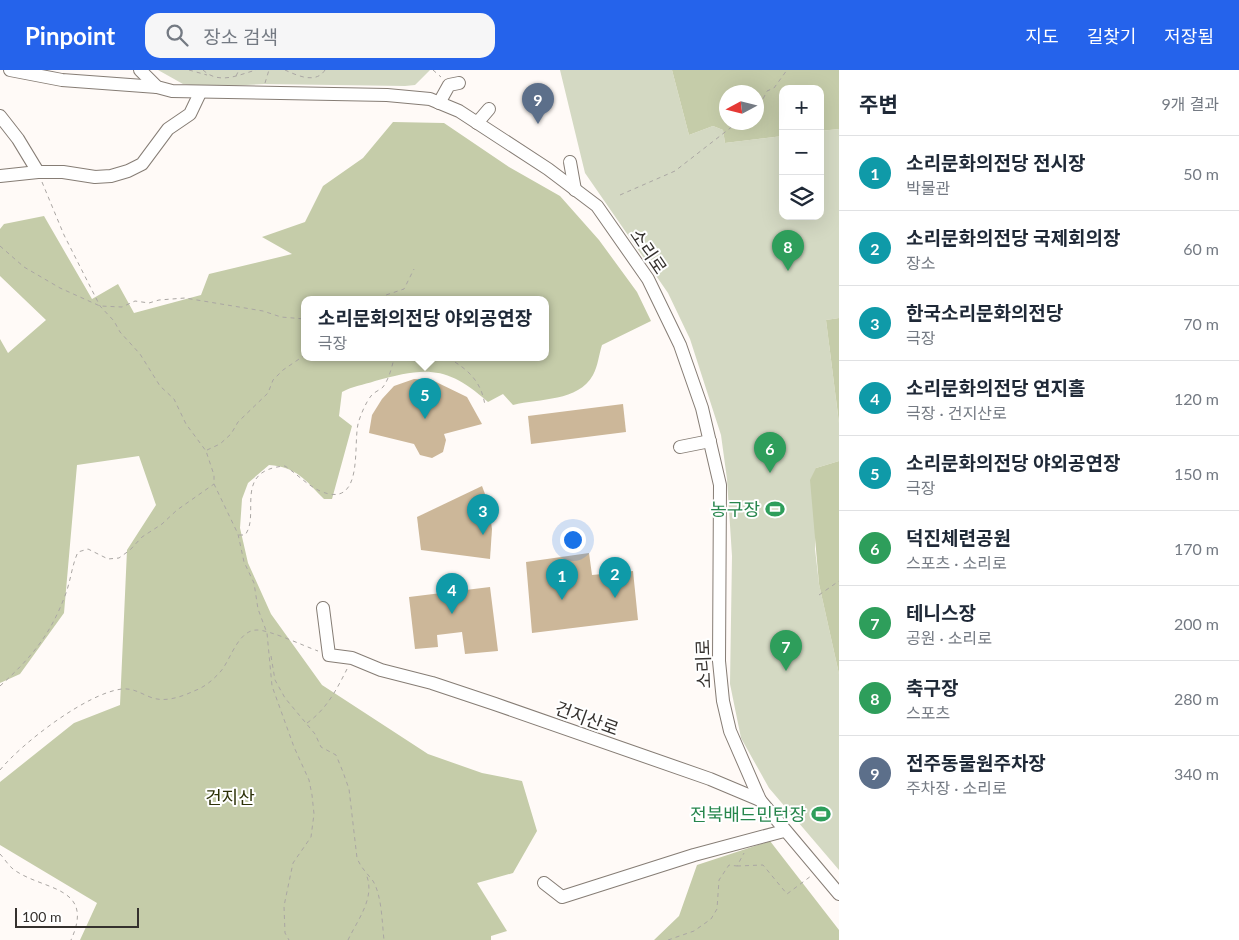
<!DOCTYPE html>
<html lang="ko">
<head>
<meta charset="utf-8">
<style>
	:root { --surface:#fff; --page:#f6f6f7; --text:#1f2937; --muted:#747a83; --line:#e0e1e3; --accent:#2563eb }
	body { margin:0; font-family:Lato,"Noto Sans KR",sans-serif; background:var(--page); color:var(--text) }
	.controls { position:absolute; right:15px; top:15px; display:grid; overflow:hidden; border-radius:10px; box-shadow:0 5px 20px #0002 }
	.controls button { width:45px; height:45px; display:grid; place-items:center; padding:0; border:0; border-bottom:1px solid var(--line); background:var(--surface); color:var(--text); font:25px sans-serif }
	.compass { position:absolute; left:719px; top:15px; width:45px; height:45px; border-radius:50%; background:var(--surface); box-shadow:0 5px 20px #0002; rotate:263deg }
	.scale { position:absolute; left:15px; bottom:12px; width:124px; box-sizing:border-box; padding-left:5px; border:2px solid #35312e; border-top:0; font-size:14px; line-height:18px; white-space:nowrap; color:#35312e; -webkit-text-stroke:4px #fff; paint-order:stroke }
	.you { position:absolute; left:572px; top:469px; width:18px; height:18px; margin:-12px; border:4px solid #fff; border-radius:50%; background:#1a73e8; box-shadow:0 0 0 8px #1a73e833 }
	.badge { display:grid; place-items:center; width:32px; height:32px; border-radius:50%; background:var(--accent); color:#fff; font-size:16px; font-weight:700 }
	.pin { position:absolute; translate:-50% -41px; filter:drop-shadow(0 1px 2px #0008) }
	.pin::after { content:''; position:absolute; top:26px; width:18px; height:15px; background:inherit; clip-path:polygon(0 0,100% 0,50% 100%) }
	.popup { position:absolute; left:301px; top:226px; width:248px; height:65px; box-sizing:border-box; display:grid; place-content:center; border-radius:10px; background:var(--surface); filter:drop-shadow(0 1px 4px #0005); font-size:16px; white-space:nowrap; color:var(--muted) }
	.popup b { font-size:19px; color:var(--text) }
	.popup::after { content:''; position:absolute; left:50%; top:100%; margin-left:-10px; border:10px solid transparent; border-top-color:var(--surface) }
	.list { margin:0; padding:0; list-style:none }
	h2 { display:flex; justify-content:space-between; align-items:center; height:65px; margin:0; padding:0 20px; font-size:21px }
	h2 small { font-size:16px; font-weight:400; color:var(--muted) }
	.list li { display:grid; grid-template-columns:32px 1fr auto; gap:15px; align-items:center; box-sizing:border-box; height:75px; padding:0 20px; border-top:1px solid var(--line) }
	.list b { display:block; font-size:19px; white-space:nowrap }
	.list p { margin:0; font-size:16px; white-space:nowrap; color:var(--muted) }
	.list em { font-size:16px; font-style:normal; color:var(--muted) }
	.icon { flex:none; width:28px; height:28px; fill:none; stroke:currentColor; stroke-width:2; stroke-linecap:round; stroke-linejoin:round }
	.map { position:relative; flex:none; width:839px; height:870px; overflow:hidden }
	header { display:flex; align-items:center; gap:30px; box-sizing:border-box; height:70px; padding:0 25px; background:var(--accent); color:#fff }
	header strong { font-size:24px }
	nav { display:flex; gap:28px; margin-inline-start:auto; font-size:18px }
	.search { width:350px; height:45px; background:var(--page); display:flex; align-items:center; gap:12px; box-sizing:border-box; padding:0 18px; border-radius:15px; color:var(--muted); font-size:19px }
	main { display:flex }
	aside { flex:1; background:var(--surface) }
	.map>svg:first-child { display:block }
	.green { fill:#d4d9c3 }
	.forest { fill:#c5cca9; fill-rule:evenodd }
	.building { fill:#ccb799 }
	.lines { fill:none; stroke-linecap:round; stroke-linejoin:round }
	.minor-casing { stroke:#867d75; stroke-width:14 }
	.path { stroke:#aaa6a3; stroke-width:1; stroke-dasharray:4 4; stroke-linecap:butt }
	.minor { stroke:#fff; stroke-width:12 }
	.labels { text-anchor:middle; dominant-baseline:central; stroke-width:4; stroke-linejoin:round; paint-order:stroke }
	.street-label { font-size:18px; fill:#35312e; stroke:#fff }
	.leisure-label { font-size:18px; fill:#27864d; stroke:#fff; text-anchor:end }
	.park-label { font-size:18px; fill:#2d3208; stroke:#fff }
</style>
</head>
<body>
<header>
<strong>Pinpoint</strong>
<div class="search"><svg class="icon" aria-label="search" viewBox="0 0 24 24"><circle cx="10" cy="10" r="6"/><path d="M15 15l6 6"/></svg>장소 검색</div>
<nav><a>지도</a><a>길찾기</a><a>저장됨</a></nav>
</header>
<main>
<div class="map">
<svg width="839" height="870" viewBox="0 0 839 870">
	<rect width="100%" height="100%" fill="#fffaf7"/>
	<g class="green">
		<path d="M158,0H430L415,15L405,16L264,14L207,17L183,14Z"/>
		<path d="M560,0H672L689,65L713,56L723,60L725,73L783,66V146H820V61L839,59V248L826,250L839,353V391L816,398L815,479L819,514L839,604V800L769,718L741,668L730,614L732,486L727,409L721,365L690,269L668,223L585,103Z"/>
	</g>
	<g class="forest">
		<path d="M672,0H839V59L820,61V19H783V66L725,73L723,60L713,56L689,65ZM726,22H756V52H726Z"/>
		<path d="M393,52L444,53L509,97L560,126L599,170L637,222L651,251L602,275C599,284 598,296 593,305C578,332 540,328 513,335L503,324L488,332C447,295 425,297 375,311C363,315 353,316 342,322L339,346L352,356L332,429H324C305,410 297,397 269,395L248,413L242,429L240,458L248,493L271,544L322,615L428,684L482,703L522,711L537,761L513,803L477,813L507,861L491,866V870H80L97,833L0,775V712L74,653L120,635L127,480L156,435L139,386L77,395L64,543L20,604L0,613V269L8,283L46,250L0,206V159L4,154L44,146L92,229L118,214L134,243L201,225L209,204L292,184L262,167L305,152L323,116L363,88ZM305,230H545V288H305Z"/>
		<path d="M839,248V353L826,250Z"/>
		<path d="M839,391V604L819,514L810,410L816,398Z"/>
		<path d="M770,771L839,860V870H654L679,846L697,795Z"/>
	</g>
	<g class="building">
		<path d="M414,309L432,310L467,327L482,354L444,364L446,370L443,382L432,388L420,385L414,374L369,363L372,345L382,329L394,316Z"/>
		<path d="M623,334L626,362L531,374L528,346Z"/>
		<path d="M482,416L488,432L492,459L490,489L421,480L417,447Z"/>
		<path d="M589,483L592,505L633,501L638,550L532,563L526,492Z"/>
		<path d="M490,517L498,581L465,584L462,562L437,565L438,577L415,579L409,527Z"/>
	</g>
	<g class="lines">
		<g class="minor-casing">
			<g id="minor">
				<path d="M10,0L62,10L157,17"/>
				<path d="M140,0L157,17L172,21L387,25L430,29L459,41L548,99L597,136L648,209L680,275L702,338L720,415L719,591L723,631L730,661L760,730"/>
				<path d="M439,33L449,15L459,13"/>
				<path d="M0,46L18,69L38,102"/>
				<path d="M477,53L489,39"/>
				<path d="M570,92L575,120"/>
				<path d="M0,106L38,102H63L95,107L111,106L128,101L142,94L168,59L190,44L200,23"/>
				<path d="M680,377L710,371"/>
				<path d="M323,538L329,585L352,588L381,600L432,613L495,634L710,709L760,730L839,824"/>
				<path d="M544,813L562,827L694,785L784,761"/>
			</g>
		</g>
		<g class="path">
			<path d="M189,0L207,5"/>
			<path d="M203,0C219,15 238,5 256,0"/>
			<path d="M285,0C298,6 316,14 325,0"/>
			<path d="M433,0L441,7"/>
			<path d="M236,6L239,0"/>
			<path d="M265,13L269,0"/>
			<path d="M756,43L767,21L774,18L787,0"/>
			<path d="M42,112L64,165L100,236L114,251L120,262L140,284L160,316L174,329L186,354L206,381L214,405V414L238,464L244,492L254,513L258,539L267,563L272,616L294,677L309,710L312,725L314,744L311,767L293,793L284,836L285,863L289,870"/>
			<path d="M620,125L675,101L738,52"/>
			<path d="M0,176L24,197L60,218L100,236L122,237L135,231L149,233L159,230L185,228L263,241L281,247L305,249"/>
			<path d="M380,230L386,225L404,219L414,199"/>
			<path d="M448,288C468,299 482,312 485,336"/>
			<path d="M207,380L220,374L231,364L238,352L268,323L273,310L283,300L305,285"/>
			<path d="M239,465H245C261,445 232,400 285,396C297,404 307,415 320,421C364,440 353,377 358,354C360,346 366,332 371,326C374,322 380,320 383,317C389,309 392,297 394,288"/>
			<path d="M819,525L839,511"/>
			<path d="M271,586L275,610L285,628L315,664L321,677L336,685L343,702L349,719L357,788C361,798 367,803 373,811C382,826 382,853 384,870"/>
			<path d="M0,616C32,587 51,564 66,523C71,509 72,495 78,482L88,479L108,489L119,488L130,480L142,467L162,454L177,440L214,414"/>
			<path d="M307,653C326,640 337,619 347,599"/>
			<path d="M0,700C22,673 87,623 122,619C133,618 140,623 150,627C164,633 181,627 194,621C205,617 213,610 221,601C231,589 238,560 257,560C270,560 304,576 318,581"/>
			<path d="M0,784C4,788 8,795 13,799C42,821 96,815 71,870"/>
			<path d="M737,796L763,795L787,824L811,806"/>
			<path d="M348,870C358,849 376,827 366,804"/>
			<path d="M668,870L694,861L711,849L717,839L719,810L729,795L737,796L744,783"/>
		</g>
		<use href="#minor" class="minor"/>
	</g>
	<defs>
		<g id="stadium-bare" transform="scale(1.5)"><path d="M0-5a6.5 5 0 1 0 0 10a6.5 5 0 1 0 0-10ZM-3.5-1.8h7v3.6h-7Z" fill="#2e9e5b" stroke="#fff" stroke-width="2.5" paint-order="stroke"/></g>
	</defs>
	<g fill-rule="evenodd">
		<use href="#stadium-bare" x="775" y="439"/>
		<use href="#stadium-bare" x="821" y="744"/>
	</g>
	<g class="labels">
		<g class="street-label">
			<text transform="translate(649 181) rotate(56)">소리로</text>
			<text transform="translate(703 594) rotate(-92)">소리로</text>
			<text transform="translate(587 648) rotate(20)">건지산로</text>
		</g>
		<g class="leisure-label">
			<text x="760" y="439">농구장</text>
			<text x="806" y="744">전북배드민턴장</text>
		</g>
		<g class="park-label">
			<text x="230" y="727">건지산</text>
		</g>
	</g>
</svg>
<div class="controls">
<button>+</button>
<button>−</button>
<button><svg class="icon" aria-label="layers" viewBox="0 0 24 24"><path d="M12 4l9 5-9 5-9-5zM3 14l9 5 9-5"/></svg></button>
</div>
<svg class="compass" viewBox="-18 -18 36 36"><path d="M0-13l5 13h-10z" fill="#e53935"/><path d="M0 13l5-13h-10z" fill="#747a83"/></svg>
<div class="scale">100 m</div>
<div class="you"></div>
<div class="pin badge" style="left:562px;top:530px;background:#0f9aa8">1</div>
<div class="pin badge" style="left:615px;top:528px;background:#0f9aa8">2</div>
<div class="pin badge" style="left:483px;top:465px;background:#0f9aa8">3</div>
<div class="pin badge" style="left:452px;top:544px;background:#0f9aa8">4</div>
<div class="pin badge" style="left:425px;top:349px;background:#0f9aa8">5</div>
<div class="popup"><b>소리문화의전당 야외공연장</b>극장</div>
<div class="pin badge" style="left:770px;top:403px;background:#2e9e5b">6</div>
<div class="pin badge" style="left:786px;top:601px;background:#2e9e5b">7</div>
<div class="pin badge" style="left:788px;top:201px;background:#2e9e5b">8</div>
<div class="pin badge" style="left:538px;top:54px;background:#5c6f8a">9</div>
</div>
<aside>
<h2>주변<small>9개 결과</small></h2>
<ul class="list">
<li><span class="badge" style="background:#0f9aa8">1</span><div><b>소리문화의전당 전시장</b><p>박물관</p></div><em>50 m</em></li>
<li><span class="badge" style="background:#0f9aa8">2</span><div><b>소리문화의전당 국제회의장</b><p>장소</p></div><em>60 m</em></li>
<li><span class="badge" style="background:#0f9aa8">3</span><div><b>한국소리문화의전당</b><p>극장</p></div><em>70 m</em></li>
<li><span class="badge" style="background:#0f9aa8">4</span><div><b>소리문화의전당 연지홀</b><p>극장 · 건지산로</p></div><em>120 m</em></li>
<li><span class="badge" style="background:#0f9aa8">5</span><div><b>소리문화의전당 야외공연장</b><p>극장</p></div><em>150 m</em></li>
<li><span class="badge" style="background:#2e9e5b">6</span><div><b>덕진체련공원</b><p>스포츠 · 소리로</p></div><em>170 m</em></li>
<li><span class="badge" style="background:#2e9e5b">7</span><div><b>테니스장</b><p>공원 · 소리로</p></div><em>200 m</em></li>
<li><span class="badge" style="background:#2e9e5b">8</span><div><b>축구장</b><p>스포츠</p></div><em>280 m</em></li>
<li><span class="badge" style="background:#5c6f8a">9</span><div><b>전주동물원주차장</b><p>주차장 · 소리로</p></div><em>340 m</em></li>
</ul>
</aside>
</main>
</body>
</html>
